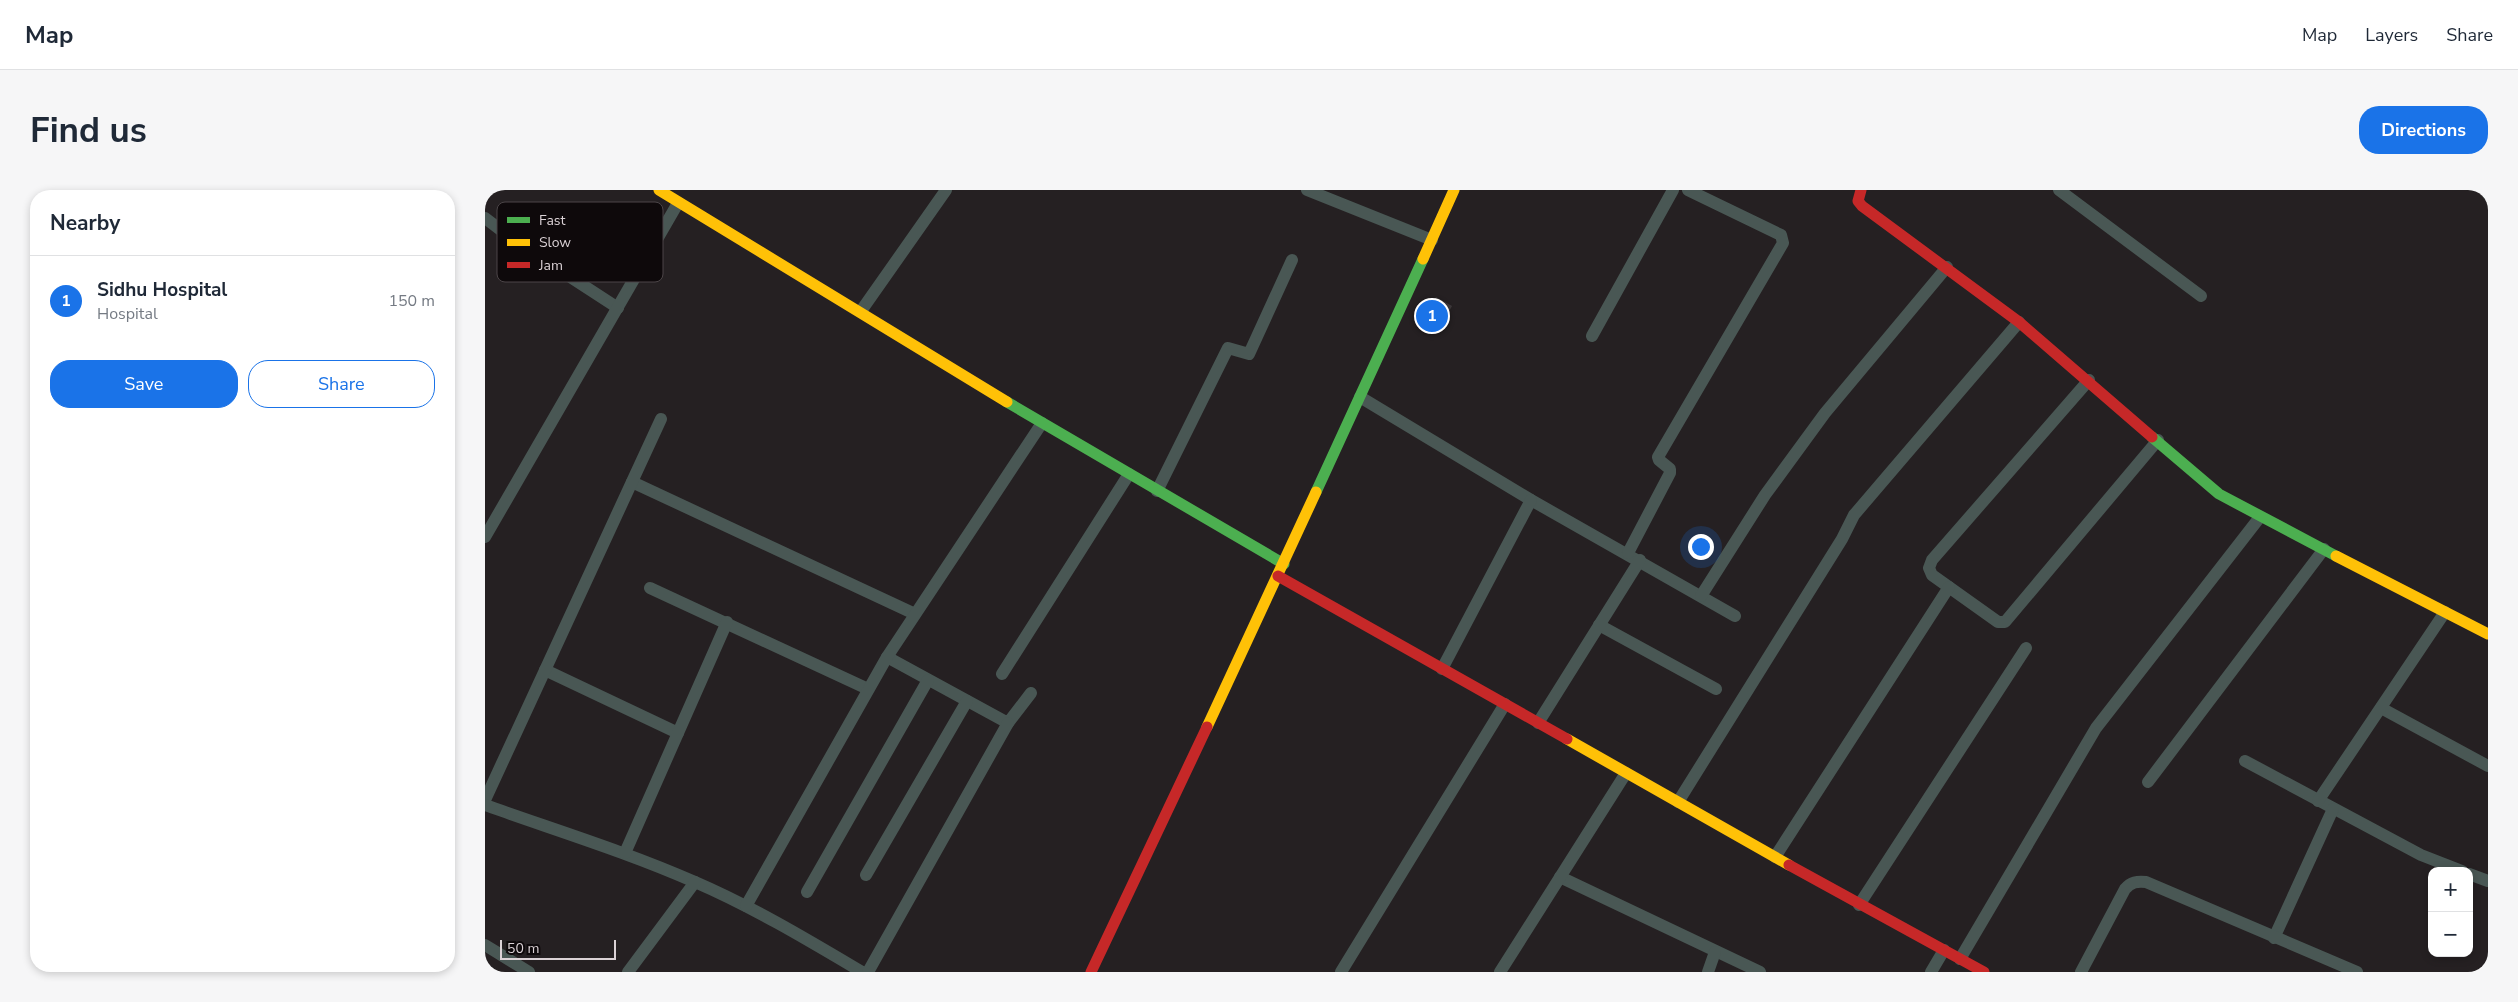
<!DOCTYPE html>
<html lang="en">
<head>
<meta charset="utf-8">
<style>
	:root { --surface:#fff; --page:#f6f6f7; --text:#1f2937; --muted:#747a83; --line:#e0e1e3; --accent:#1a73e8 }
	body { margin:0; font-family:"Nunito Sans",sans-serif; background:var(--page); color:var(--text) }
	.controls { position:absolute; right:15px; bottom:15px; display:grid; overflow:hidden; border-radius:10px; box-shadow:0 2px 8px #0003 }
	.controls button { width:45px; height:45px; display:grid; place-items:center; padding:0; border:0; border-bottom:1px solid var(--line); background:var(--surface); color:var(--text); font:25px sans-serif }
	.scale { position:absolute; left:15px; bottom:12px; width:116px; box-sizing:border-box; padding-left:5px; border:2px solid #dbd2d6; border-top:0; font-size:14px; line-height:18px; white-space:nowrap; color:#dbd2d6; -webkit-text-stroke:4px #0e090b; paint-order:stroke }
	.you { position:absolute; left:1215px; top:356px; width:18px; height:18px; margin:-12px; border:4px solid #fff; border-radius:50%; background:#1a73e8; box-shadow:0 0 0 8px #1a73e833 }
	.badge { display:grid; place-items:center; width:32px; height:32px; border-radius:50%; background:var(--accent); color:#fff; font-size:16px; font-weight:700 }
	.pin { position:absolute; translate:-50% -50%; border:2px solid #fff; box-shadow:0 1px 5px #0006 }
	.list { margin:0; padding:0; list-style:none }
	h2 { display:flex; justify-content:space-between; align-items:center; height:65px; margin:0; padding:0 20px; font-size:21px }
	h2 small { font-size:16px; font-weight:400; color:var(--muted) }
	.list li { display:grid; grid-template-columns:32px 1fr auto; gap:15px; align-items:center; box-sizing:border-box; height:90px; padding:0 20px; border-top:1px solid var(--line) }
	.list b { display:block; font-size:19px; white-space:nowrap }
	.list p { margin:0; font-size:16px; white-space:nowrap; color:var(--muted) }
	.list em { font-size:16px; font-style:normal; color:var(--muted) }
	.actions { display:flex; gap:10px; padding:15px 20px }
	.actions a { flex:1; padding:11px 0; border:1px solid var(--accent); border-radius:20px; text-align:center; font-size:18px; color:var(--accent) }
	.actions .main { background:var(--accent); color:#fff }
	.map { position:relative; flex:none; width:2003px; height:782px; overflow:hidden; border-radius:20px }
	header { display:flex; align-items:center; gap:30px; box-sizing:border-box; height:70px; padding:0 25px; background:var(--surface); border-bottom:1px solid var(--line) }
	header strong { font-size:24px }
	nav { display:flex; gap:28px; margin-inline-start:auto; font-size:18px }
	.intro { display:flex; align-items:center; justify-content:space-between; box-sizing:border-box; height:120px; padding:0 30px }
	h1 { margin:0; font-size:35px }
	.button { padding:12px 22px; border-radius:20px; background:var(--accent); color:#fff; font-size:18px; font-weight:700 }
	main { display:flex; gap:30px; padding:0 30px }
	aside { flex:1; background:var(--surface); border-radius:20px; box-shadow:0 2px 8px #0003 }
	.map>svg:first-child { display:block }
	.building { fill:#3e393b }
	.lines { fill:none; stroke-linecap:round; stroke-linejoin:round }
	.street { stroke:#495754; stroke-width:12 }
	.fast { stroke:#4caf50; stroke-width:11 }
	.slow { stroke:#ffc107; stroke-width:11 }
	.jam { stroke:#c62828; stroke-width:11 }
	.key { fill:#0e090b; stroke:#4c4548; stroke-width:1 }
	.key-label { font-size:14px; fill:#dbd2d6 }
</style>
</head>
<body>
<header>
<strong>Map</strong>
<nav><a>Map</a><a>Layers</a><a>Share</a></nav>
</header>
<div class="intro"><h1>Find us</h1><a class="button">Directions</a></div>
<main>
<aside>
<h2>Nearby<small></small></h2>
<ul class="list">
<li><span class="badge">1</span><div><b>Sidhu Hospital</b><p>Hospital</p></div><em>150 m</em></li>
</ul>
<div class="actions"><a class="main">Save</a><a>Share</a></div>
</aside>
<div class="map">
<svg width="2003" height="782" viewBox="0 0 2003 782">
	<rect width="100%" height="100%" fill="#252022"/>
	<path class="building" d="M951,107L967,116L953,142L937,133Z"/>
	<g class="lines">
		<g class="street">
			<path d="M822,0L947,50"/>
			<path d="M1574,0L1716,106"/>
			<path d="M2002,0L2003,4"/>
			<path d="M0,28L30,51L133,118"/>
			<path d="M376,121L461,0"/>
			<path d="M1107,146L1188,0"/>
			<path d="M1604,190L1447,370L1444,378L1447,385L1513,432H1520L1673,250"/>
			<path d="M875,207L1046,310L1250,426"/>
			<path d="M147,292L430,424"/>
			<path d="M672,301L743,158L764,164L807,70"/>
			<path d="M0,347L193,13"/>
			<path d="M1143,363L1185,283V279L1174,270L1173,267L1298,53L1296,45L1203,0"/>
			<path d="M165,398L383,499"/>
			<path d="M1216,406L1280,305L1340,223L1462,77"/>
			<path d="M1114,435L1231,499"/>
			<path d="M402,467L523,533L546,503"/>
			<path d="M957,479L1046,310"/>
			<path d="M60,480L193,543"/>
			<path d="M517,484L644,284"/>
			<path d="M1896,518L2003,576"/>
			<path d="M1053,533L1155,370"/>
			<path d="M1760,571L1936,665L1977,681"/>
			<path d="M1663,592L1839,359"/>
			<path d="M0,610L176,229"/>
			<path d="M1833,611L1960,422"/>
			<path d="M1193,612L1357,349L1369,325L1534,132"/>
			<path d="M0,615C70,640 142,662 210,692C268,717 323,750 377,782"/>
			<path d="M140,663L242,432"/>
			<path d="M1290,667L1464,397"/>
			<path d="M1984,684L2003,691"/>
			<path d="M381,685L482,511"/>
			<path d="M1075,687L1275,782"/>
			<path d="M322,702L443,490"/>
			<path d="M1374,715L1541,458"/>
			<path d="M261,716L402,467L557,233"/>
			<path d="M1789,748L1848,619"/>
			<path d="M0,755L44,782"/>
			<path d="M1475,769L1611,538L1775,327"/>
			<path d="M143,782L210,692"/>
			<path d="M383,782L523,533"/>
			<path d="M856,782L1020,514"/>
			<path d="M1015,782L1141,583"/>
			<path d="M1223,782L1230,762"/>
			<path d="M1446,782L1459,760"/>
			<path d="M1596,782L1640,699C1646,692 1652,691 1661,692L1872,782"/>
		</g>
		<g class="fast">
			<path d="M522,212L799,374"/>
			<path d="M1667,247L1734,304L1851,366"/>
			<path d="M831,302L938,69"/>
		</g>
		<g class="slow">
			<path d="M174,0L522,212"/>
			<path d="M938,69L969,0"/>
			<path d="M1851,366L2003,444"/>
			<path d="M722,537L831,302"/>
			<path d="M1082,549L1304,675"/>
		</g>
		<g class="jam">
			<path d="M1376,0L1373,11L1377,16L1534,132L1667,247"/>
			<path d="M793,386L1082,549"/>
			<path d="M1304,675L1499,782"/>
			<path d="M606,782L722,537"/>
		</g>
	</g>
	<rect x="12" y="12" width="166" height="80" rx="8" class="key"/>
	<rect x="22" y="27" width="23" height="6" fill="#4caf50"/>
	<rect x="22" y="49" width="23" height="7" fill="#ffc107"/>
	<rect x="22" y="72" width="23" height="6" fill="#c62828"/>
	<g class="key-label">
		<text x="54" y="35">Fast</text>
		<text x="54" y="57">Slow</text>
		<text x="54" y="80">Jam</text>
	</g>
</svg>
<div class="controls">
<button>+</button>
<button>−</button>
</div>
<div class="scale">50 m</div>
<div class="you"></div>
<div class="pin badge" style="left:947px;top:126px">1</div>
</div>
</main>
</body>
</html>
